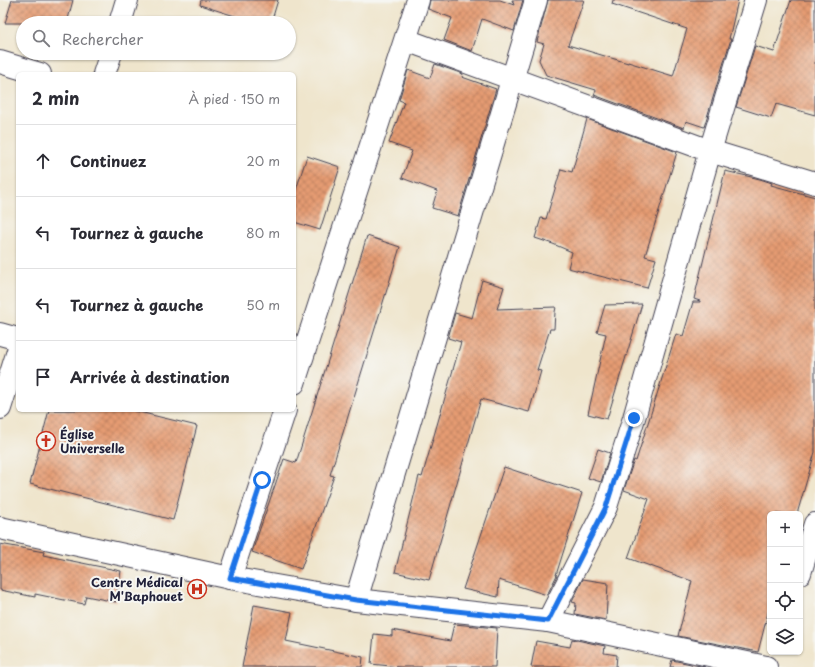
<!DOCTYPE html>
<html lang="fr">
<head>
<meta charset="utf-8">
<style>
	:root { --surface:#fff; --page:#f2f2f3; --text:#2b2b33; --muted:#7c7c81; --line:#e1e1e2 }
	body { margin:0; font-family:"Playpen Sans",sans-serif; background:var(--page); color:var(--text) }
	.controls { position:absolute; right:12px; bottom:12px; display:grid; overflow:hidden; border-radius:6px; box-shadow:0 1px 3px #0004 }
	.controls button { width:36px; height:36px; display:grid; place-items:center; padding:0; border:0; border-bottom:1px solid var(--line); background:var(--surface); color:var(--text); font:20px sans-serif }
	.stop { position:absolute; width:12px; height:12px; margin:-9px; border:3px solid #1a73e8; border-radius:50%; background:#fff }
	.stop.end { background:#1a73e8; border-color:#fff; box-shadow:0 1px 4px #0008 }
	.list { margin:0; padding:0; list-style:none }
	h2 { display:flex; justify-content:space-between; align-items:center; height:52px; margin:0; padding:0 16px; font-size:17px }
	h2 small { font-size:13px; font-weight:400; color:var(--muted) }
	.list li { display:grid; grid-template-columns:26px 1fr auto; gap:12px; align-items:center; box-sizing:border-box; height:72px; padding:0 16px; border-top:1px solid var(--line) }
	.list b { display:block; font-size:15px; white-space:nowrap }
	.list em { font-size:13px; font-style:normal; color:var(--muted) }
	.icon { flex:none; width:22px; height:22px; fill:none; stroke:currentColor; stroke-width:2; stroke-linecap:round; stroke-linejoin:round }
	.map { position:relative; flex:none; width:815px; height:667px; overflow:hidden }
	.search { position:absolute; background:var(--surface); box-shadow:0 1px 3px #0004; left:16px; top:16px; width:280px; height:44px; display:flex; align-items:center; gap:10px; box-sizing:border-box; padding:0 14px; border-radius:22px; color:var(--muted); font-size:15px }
	.panel { position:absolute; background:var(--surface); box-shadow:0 1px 3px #0004; left:16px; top:72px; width:280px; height:340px; border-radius:6px }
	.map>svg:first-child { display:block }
	.building { fill:url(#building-cross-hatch) }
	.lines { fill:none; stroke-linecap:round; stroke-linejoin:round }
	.minor-casing { stroke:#413f51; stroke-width:24 }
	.minor { stroke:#fff; stroke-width:22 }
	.route { stroke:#1a73e8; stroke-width:5 }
	.labels { text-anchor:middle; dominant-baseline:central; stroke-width:4; stroke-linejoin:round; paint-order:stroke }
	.poi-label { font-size:12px; font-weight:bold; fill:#22223b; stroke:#f6f6f2; text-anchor:start }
</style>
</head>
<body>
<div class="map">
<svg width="815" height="667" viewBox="0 0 815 667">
	<defs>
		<pattern id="building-cross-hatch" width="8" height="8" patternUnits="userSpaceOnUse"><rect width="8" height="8" fill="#e59b72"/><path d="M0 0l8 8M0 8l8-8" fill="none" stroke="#b97e5f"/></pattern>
	</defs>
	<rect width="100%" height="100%" fill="#f6f6f2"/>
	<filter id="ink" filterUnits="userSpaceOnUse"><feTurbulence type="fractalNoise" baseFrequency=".025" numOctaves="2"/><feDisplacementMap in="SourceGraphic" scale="8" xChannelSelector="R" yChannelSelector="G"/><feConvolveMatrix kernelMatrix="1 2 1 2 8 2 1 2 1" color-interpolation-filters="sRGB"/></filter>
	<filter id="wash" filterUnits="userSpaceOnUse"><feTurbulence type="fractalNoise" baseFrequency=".012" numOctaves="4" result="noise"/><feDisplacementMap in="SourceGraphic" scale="16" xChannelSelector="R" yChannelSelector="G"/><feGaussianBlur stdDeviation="0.9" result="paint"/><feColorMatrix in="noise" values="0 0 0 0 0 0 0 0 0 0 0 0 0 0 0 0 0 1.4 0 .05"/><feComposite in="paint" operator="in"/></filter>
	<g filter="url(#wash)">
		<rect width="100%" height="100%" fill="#efe5cc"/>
		<g id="blocks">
			<g class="building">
				<path d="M12,0H73L67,23H5Z"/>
				<path d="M201,0H278L271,23H257L200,5Z"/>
				<path d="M430,0H500L514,5L512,0H523L514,31L482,19L472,51L444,40L452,18L428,9Z"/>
				<path d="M548,0H584L568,45L628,63V62L673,76L687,29L612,4L613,0H738L729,39H731L704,127L686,121L684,128L594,95L596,90L546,75L539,60L544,44L537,42Z"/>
				<path d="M791,0H815V115L776,104L771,118L736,107L755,46L774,52Z"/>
				<path d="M435,64L463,74L462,77L496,89L458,216L432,208L437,191L402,178L412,151L389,143L404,102L399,100L408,70L430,78Z"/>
				<path d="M587,119L677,152L645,256L656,259L647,288L568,268L572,252L553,244L535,238L541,218L546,219L561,169L572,172Z"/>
				<path d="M307,156L340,167L320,230L294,222V196Z"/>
				<path d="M725,171L760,179L772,183L771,185L815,197V452L797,514H770V605L758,652L678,636L692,581L628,558L649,499L624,490L634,460L636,461L676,334L683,336L693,302H700V301L694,299Z"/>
				<path d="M367,236L400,247L330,475L334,476L301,569L252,552L284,459L296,463Z"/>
				<path d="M482,280L504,287L497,309L556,307L555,312L554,329H550L537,370L541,371L529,412L481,399L429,580L395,572L419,476L422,477L461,342L448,338L455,313L472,318Z"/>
				<path d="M642,304L607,419L588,414L606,334L597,332L605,305Z"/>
				<path d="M49,410H131L197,426L173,520L30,484Z"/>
				<path d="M598,449L610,453L601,482L588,478Z"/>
				<path d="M504,467L582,493L556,575H557L547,595L499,580L498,597L463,589Z"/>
				<path d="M0,544L44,552L43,555L121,571L116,602L86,596L84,604L35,594V597L0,590Z"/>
				<path d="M583,579L608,583L606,620L575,614L576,603L572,602Z"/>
				<path d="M254,605L292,612L286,641L363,657L362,667H242Z"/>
				<path d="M454,624L497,628L495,667H400L371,664L374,634L392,636V630L450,641Z"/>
				<path d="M572,639L605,646L604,653L617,655L616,667H531L536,641L570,647Z"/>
				<path d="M672,660L705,667H670Z"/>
			</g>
		</g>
	</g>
	<g filter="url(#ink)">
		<use href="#blocks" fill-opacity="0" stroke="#413f51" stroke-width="1"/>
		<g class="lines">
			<g class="minor-casing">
				<g id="minor">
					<path d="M120,23L127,0"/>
					<path d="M406,40L710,151L815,183"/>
					<path d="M0,62L40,74"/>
					<path d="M104,74L111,53"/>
					<path d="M0,334L18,339"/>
					<path d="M294,383L418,0"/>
					<path d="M0,408L18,351"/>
					<path d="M0,528L230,578L356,600L548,621L766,667"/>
					<path d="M800,573L815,524"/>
					<path d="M230,578L285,410"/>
					<path d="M356,600L536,0"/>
					<path d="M548,621L606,507L634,418L710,151L756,0"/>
				</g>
			</g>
			<use href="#minor" class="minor"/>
		</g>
	</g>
	<g class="lines" filter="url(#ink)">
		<path class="route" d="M262,480L230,578L356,600L548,621L606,507L634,418"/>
	</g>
	<defs>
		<g id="church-ring" transform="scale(1)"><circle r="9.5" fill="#f6f6f2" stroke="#c8321e" stroke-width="1.5"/><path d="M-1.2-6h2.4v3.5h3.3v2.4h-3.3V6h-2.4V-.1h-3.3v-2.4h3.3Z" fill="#c8321e"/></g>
		<g id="hospital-ring" transform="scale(1)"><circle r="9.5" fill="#f6f6f2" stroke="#c8321e" stroke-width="1.5"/><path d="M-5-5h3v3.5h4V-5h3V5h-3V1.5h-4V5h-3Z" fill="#c8321e"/></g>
	</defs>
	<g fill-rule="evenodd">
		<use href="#church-ring" x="46" y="441"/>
		<use href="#hospital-ring" x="197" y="589"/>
	</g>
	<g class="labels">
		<g class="poi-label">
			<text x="60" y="434">Église<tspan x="60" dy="14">Universelle</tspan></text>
			<text x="183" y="582" text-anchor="end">Centre Médical<tspan x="183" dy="14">M'Baphouet</tspan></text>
		</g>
	</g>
</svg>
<div class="controls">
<button>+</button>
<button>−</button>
<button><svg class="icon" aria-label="locate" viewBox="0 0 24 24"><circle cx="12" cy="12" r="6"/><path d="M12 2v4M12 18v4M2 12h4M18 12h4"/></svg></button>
<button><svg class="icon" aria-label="layers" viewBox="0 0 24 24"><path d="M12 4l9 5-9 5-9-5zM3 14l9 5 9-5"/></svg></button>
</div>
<div class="stop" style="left:262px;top:480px"></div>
<div class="stop end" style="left:634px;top:418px"></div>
<div class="search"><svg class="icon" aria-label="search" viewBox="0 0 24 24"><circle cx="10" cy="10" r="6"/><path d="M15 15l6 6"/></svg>Rechercher</div>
<section class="panel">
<h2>2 min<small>À pied · 150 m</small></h2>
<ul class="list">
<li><svg class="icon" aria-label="ahead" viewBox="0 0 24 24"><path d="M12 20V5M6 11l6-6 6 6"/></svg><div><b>Continuez</b></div><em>20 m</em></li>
<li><svg class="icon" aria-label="left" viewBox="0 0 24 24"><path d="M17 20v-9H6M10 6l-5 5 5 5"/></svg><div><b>Tournez à gauche</b></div><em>80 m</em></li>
<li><svg class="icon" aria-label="left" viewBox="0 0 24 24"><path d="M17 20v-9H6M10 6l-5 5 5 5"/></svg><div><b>Tournez à gauche</b></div><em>50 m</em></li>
<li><svg class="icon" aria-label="arrive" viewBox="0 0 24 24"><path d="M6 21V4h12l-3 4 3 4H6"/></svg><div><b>Arrivée à destination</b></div></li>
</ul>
</section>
</div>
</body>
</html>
